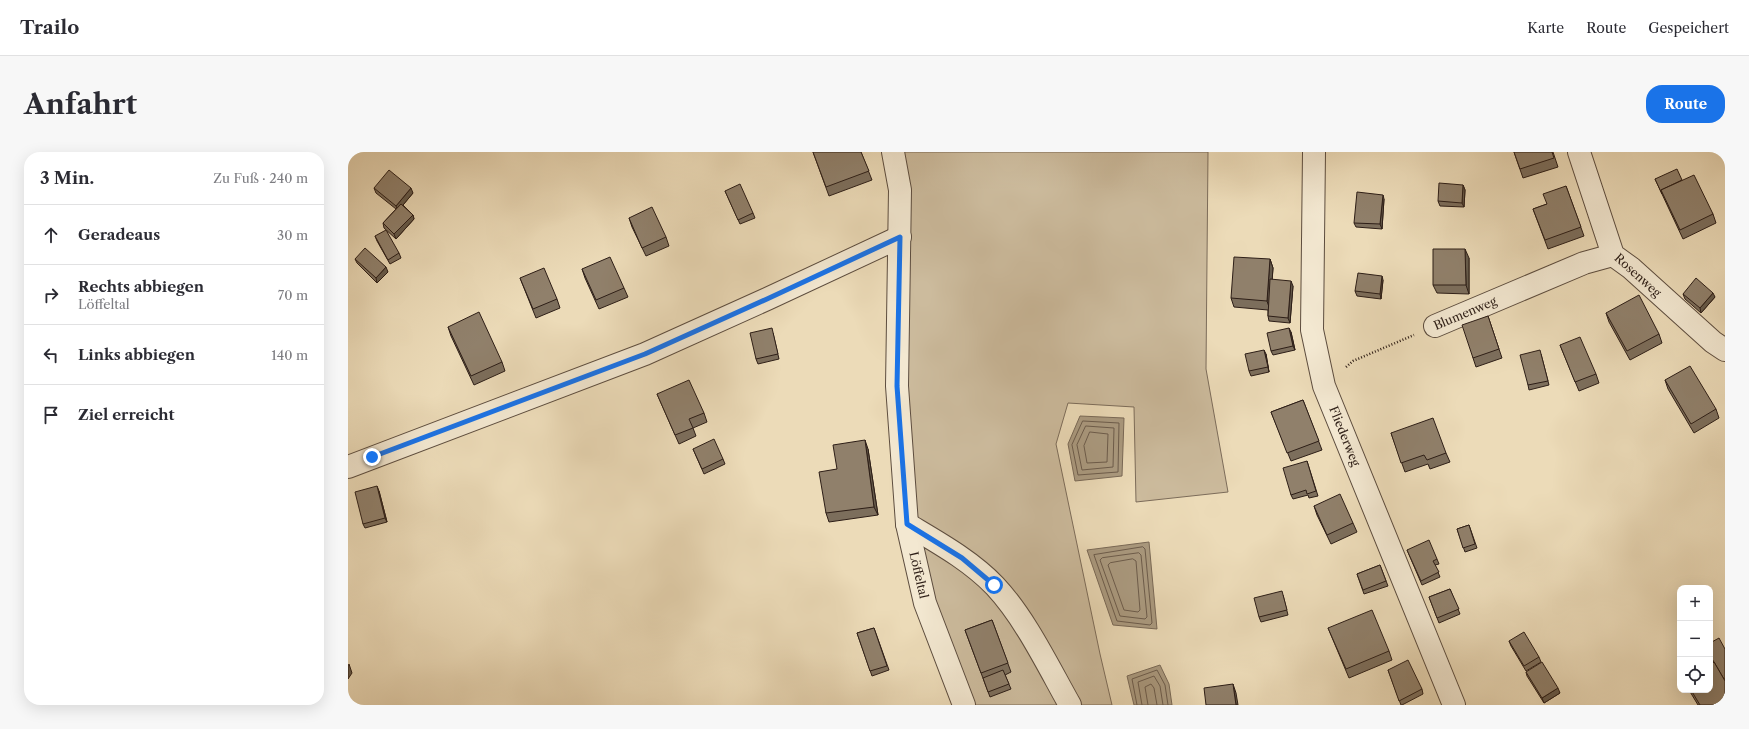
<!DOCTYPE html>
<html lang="de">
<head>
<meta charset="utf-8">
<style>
	:root { --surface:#fff; --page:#f7f7f7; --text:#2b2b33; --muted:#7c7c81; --line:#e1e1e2; --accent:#1a73e8 }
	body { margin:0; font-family:"Libre Caslon Text",serif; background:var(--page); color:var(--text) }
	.controls { position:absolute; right:12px; bottom:12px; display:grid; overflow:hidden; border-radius:8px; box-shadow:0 4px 16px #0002 }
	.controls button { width:36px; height:36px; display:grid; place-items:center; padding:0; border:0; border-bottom:1px solid var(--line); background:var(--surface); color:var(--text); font:20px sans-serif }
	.stop { position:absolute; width:12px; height:12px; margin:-9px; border:3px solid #1a73e8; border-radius:50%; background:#fff }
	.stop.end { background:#1a73e8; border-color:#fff; box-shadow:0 1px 4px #0008 }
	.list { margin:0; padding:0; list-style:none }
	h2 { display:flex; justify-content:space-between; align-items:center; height:52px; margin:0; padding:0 16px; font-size:17px }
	h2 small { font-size:13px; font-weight:400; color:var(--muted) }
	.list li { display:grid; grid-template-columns:26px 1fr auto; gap:12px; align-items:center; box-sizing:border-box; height:60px; padding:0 16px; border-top:1px solid var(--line) }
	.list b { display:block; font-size:15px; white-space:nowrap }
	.list p { margin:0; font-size:13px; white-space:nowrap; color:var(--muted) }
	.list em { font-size:13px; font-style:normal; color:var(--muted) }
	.icon { flex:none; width:22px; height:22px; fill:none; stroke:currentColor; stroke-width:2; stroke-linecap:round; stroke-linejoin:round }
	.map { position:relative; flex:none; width:1377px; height:553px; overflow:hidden; border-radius:16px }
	header { display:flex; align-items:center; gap:24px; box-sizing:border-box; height:56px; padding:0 20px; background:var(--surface); border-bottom:1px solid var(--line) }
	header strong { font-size:19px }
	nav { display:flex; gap:22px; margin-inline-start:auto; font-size:14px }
	.intro { display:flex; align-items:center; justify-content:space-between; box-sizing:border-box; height:96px; padding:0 24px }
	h1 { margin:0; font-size:28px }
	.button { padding:10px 18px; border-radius:16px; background:var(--accent); color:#fff; font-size:14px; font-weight:700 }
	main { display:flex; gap:24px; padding:0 24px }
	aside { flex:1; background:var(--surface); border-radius:16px; box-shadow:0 4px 16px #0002 }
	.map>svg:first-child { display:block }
	.green { fill:#ccbb9d; stroke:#7c6c5a }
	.water { fill:#ab9b81; stroke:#796957 }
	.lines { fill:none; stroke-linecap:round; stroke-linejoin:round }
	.shore { stroke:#6c5c4c; stroke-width:1 }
	.minor-casing { stroke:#5d4d3f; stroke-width:24 }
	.path { stroke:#2d1e17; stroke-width:2.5; stroke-dasharray:1 2; stroke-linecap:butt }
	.minor { stroke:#f3e8d1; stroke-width:22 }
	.wall { fill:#7c6e5c; stroke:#2d1e17 }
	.shaded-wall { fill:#655a4b; stroke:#2d1e17 }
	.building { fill:#90806b; stroke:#2d1e17 }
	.route { stroke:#1a73e8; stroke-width:5 }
	.labels { text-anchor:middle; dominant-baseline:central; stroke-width:3; stroke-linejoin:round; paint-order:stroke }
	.street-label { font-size:12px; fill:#2d1e17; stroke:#f3e8d1 }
</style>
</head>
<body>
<header>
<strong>Trailo</strong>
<nav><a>Karte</a><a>Route</a><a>Gespeichert</a></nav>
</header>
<div class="intro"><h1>Anfahrt</h1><a class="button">Route</a></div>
<main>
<aside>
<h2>3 Min.<small>Zu Fuß · 240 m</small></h2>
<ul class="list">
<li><svg class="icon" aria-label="ahead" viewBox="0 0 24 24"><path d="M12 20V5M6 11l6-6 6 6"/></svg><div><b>Geradeaus</b></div><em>30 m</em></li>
<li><svg class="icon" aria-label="right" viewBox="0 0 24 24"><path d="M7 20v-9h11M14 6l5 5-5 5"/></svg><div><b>Rechts abbiegen</b><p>Löffeltal</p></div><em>70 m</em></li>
<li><svg class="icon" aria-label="left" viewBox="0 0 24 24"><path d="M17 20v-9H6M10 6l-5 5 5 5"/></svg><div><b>Links abbiegen</b></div><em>140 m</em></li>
<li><svg class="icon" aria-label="arrive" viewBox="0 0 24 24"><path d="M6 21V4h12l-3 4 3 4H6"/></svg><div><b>Ziel erreicht</b></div></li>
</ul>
</aside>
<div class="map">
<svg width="1377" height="553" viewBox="0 0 1377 553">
	<rect width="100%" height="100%" fill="#ecdbb8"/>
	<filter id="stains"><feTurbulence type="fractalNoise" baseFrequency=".005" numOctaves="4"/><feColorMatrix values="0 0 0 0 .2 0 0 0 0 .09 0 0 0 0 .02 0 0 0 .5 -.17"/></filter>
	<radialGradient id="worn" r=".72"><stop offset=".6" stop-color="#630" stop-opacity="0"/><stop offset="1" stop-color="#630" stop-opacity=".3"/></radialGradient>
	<path class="green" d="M545,0H860L858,217L880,340L788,350L786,255L720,251L708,292L752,502L764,553H616L559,372Z"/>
	<g class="water">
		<path d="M732,264L776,266L774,324L727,329L720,292Z"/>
		<path d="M801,390L809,477L765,473L739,398Z"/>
		<path d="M812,513L821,532L824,553H786L779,524Z"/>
	</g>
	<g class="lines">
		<g class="shore">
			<path d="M735,269L771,271L770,320L730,323L724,293Z"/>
			<path d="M738,274L766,276L765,315L734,318L729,293Z"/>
			<path d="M742,280L760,282L759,310L739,311L736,294Z"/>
			<path d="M795,395L797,397L804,471L802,473L769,469L746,403Z"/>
			<path d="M791,401L793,403L799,465L797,467L772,464L752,408L754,406Z"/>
			<path d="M785,407L788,409L792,458L790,460L776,458L760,413L762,411Z"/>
			<path d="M789,553L784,527L809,518L817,533L820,553"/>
			<path d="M794,553L790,530L806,524L812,534L815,553"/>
			<path d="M800,553L797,535L803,532L806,536L809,553"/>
		</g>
		<g class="minor-casing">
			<g id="minor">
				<path d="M545,0L552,38L549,234L559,372L577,451L616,553"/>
				<path d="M966,0L964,178L976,234L1106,553"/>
				<path d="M1231,0L1265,103L1283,116L1365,190L1377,198"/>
				<path d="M1087,174L1236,111L1265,103"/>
				<path d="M0,315L297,202L419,147L552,85"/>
				<path d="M559,372C589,390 622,408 647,434C677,466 700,514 722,553"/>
			</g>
		</g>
		<path class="path" d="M998,215L1005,209L1066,183"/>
		<use href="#minor" class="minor"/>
	</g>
	<g class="wall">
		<path d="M465,0H513L524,28L481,44Z"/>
		<path d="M1166,0H1205L1210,15L1175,26Z"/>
		<path d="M1307,27L1334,28L1365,62L1368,71L1335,87Z"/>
		<path d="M1115,33L1117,38L1116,55L1092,54L1090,49Z"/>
		<path d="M1218,34L1236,84L1200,97L1185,57L1199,52Z"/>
		<path d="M26,36L65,41L55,53L65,63L66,67L48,87L36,76L35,71L48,57L28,41Z"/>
		<path d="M377,39L405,61L407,66L392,72Z"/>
		<path d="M1036,47L1034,77L1008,75L1006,71Z"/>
		<path d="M281,66L318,85L321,94L298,104L284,75Z"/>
		<path d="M27,84L51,101L53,106L42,112L29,89Z"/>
		<path d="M1121,106V142L1089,141L1085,133Z"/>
		<path d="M7,107L40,120L29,131L9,111Z"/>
		<path d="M922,107L925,116L924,128L945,134L942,171L921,169L920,164V158L886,155L883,146Z"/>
		<path d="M234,117L276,136L280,145L251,157L237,126Z"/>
		<path d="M172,126L209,147L212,156L188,166Z"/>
		<path d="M1035,128L1033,147L1009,144L1007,139Z"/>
		<path d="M1335,142L1367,145L1353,161L1337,147Z"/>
		<path d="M1258,161L1311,182L1314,191L1282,208L1261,170Z"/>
		<path d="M1140,164L1154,206L1128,215L1125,206Z"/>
		<path d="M100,175L154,210L157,219L126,233L103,184Z"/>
		<path d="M943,180L947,198L925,203L923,199Z"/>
		<path d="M425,181L431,207L410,212L408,207Z"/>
		<path d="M1212,193L1248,222L1251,231L1231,239Z"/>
		<path d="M918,202L921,220L903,224L901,219Z"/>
		<path d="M1193,202L1201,233L1181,238L1180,233Z"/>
		<path d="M1317,228L1368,257L1371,266L1346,281L1320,237Z"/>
		<path d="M309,242L356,261L359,270L345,276L348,284L331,292Z"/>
		<path d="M955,248L974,298L943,309L923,260Z"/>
		<path d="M1043,281L1098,301L1102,310L1082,317L1080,312L1057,320Z"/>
		<path d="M345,297L375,307L377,312L356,322Z"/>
		<path d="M520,297L530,363L481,370L478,361L489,317Z"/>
		<path d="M959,309L970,344L961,346L960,343L945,347L943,343Z"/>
		<path d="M31,339L39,370L17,376L15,372Z"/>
		<path d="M966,354L1005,371L1009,380L983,392L969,363Z"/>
		<path d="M1121,373L1129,396L1117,400L1109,377Z"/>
		<path d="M1059,398L1089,407L1091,412L1087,413L1092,425L1074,433Z"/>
		<path d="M1032,413L1040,434L1016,442L1009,422Z"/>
		<path d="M1102,437L1112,462L1091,471L1081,445Z"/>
		<path d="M935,443L940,463L913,470L911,465Z"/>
		<path d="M644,468L663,520L657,523L663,537L642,545L617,478Z"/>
		<path d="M526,476L541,518L524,524L509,481Z"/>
		<path d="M980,476L1041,499L1044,508L1001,526Z"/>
		<path d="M1161,489L1191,505L1193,510L1178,519L1163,494Z"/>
		<path d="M1362,491L1377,497V553H1350L1341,538H1362L1365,511L1362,506Z"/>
		<path d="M1040,518L1074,537L1075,542L1054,553H1053Z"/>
		<path d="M1178,520L1212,541L1196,551L1179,524Z"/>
	</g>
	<g class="shaded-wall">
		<path d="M1115,33L1117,38L1116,55L1114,51Z"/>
		<path d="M63,36L65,41L50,59L48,54Z"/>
		<path d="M1035,43L1036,47L1034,77L1032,72Z"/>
		<path d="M65,63L66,67L48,87L46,82Z"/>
		<path d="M1117,97L1121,106V142L1118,133Z"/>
		<path d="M922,107L925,116L922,158L919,149Z"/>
		<path d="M38,115L40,120L29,131L28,126Z"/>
		<path d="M1034,124L1035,128L1033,147L1032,142Z"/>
		<path d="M943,129L945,134L942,171L940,166Z"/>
		<path d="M1365,141L1367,145L1353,161L1352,156Z"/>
		<path d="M941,176L943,180L947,198L945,194Z"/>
		<path d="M916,198L918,202L921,220L920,215Z"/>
		<path d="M517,288L520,297L530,363L526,355Z"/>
		<path d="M29,334L31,339L39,370L37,366Z"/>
		<path d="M1,512L4,521L0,527V514Z"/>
		<path d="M885,532L888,541L890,553H888Z"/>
		<path d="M1210,536L1212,541L1196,551L1194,546Z"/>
	</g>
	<g class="building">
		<path d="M465,0H513L521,19L478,35Z"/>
		<path d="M1166,0H1204L1206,6L1172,17Z"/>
		<path d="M1329,17L1334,28L1313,38L1314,42L1307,27Z"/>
		<path d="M41,18L63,36L48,54L26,36Z"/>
		<path d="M1346,23L1365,62L1332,78L1313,38Z"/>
		<path d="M1091,31L1115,33L1114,51L1090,49Z"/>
		<path d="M392,32L405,61L390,68L377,39Z"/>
		<path d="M1218,34L1233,75L1197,88L1185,57L1199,52L1195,42Z"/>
		<path d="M1009,40L1035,43L1032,72L1006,71Z"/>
		<path d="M53,52L65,63L46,82L35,71Z"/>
		<path d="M304,55L318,85L294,96L281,66Z"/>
		<path d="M38,78L51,101L40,108L27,84Z"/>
		<path d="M17,96L38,115L28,126L7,107Z"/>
		<path d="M1085,97H1117L1118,133H1085Z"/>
		<path d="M262,105L276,136L248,148L234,117Z"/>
		<path d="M886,105L922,107L919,149L883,146Z"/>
		<path d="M196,116L209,147L185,157L172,126Z"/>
		<path d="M1010,121L1034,124L1032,142L1007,139Z"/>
		<path d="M1348,126L1365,141L1352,156L1335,142Z"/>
		<path d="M922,127L943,129L940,166L920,164Z"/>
		<path d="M1291,143L1311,182L1279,199L1258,161Z"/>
		<path d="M131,160L154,210L123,224L100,175Z"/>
		<path d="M1140,164L1151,197L1125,206L1114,173Z"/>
		<path d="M424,176L430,202L408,207L402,181Z"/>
		<path d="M941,176L945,194L923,199L919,181Z"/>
		<path d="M1232,185L1248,222L1227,230L1212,193Z"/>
		<path d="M916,198L920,215L901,219L897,202Z"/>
		<path d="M1192,198L1200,229L1180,233L1172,203Z"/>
		<path d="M1342,214L1368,257L1343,272L1317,228Z"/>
		<path d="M341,228L356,261L341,267L345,276L327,283L309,242Z"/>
		<path d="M955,248L971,289L939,301L923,260Z"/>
		<path d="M1085,266L1098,301L1079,308L1076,303L1053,311L1043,281Z"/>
		<path d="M366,287L375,307L354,317L345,297Z"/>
		<path d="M517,288L526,355L478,361L471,320L489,317L485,293Z"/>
		<path d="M959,309L968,339L959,342L958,338L943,343L935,316Z"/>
		<path d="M29,334L37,366L15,372L7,340Z"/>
		<path d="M992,342L1005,371L979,383L966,354Z"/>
		<path d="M1121,373L1127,392L1115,396L1109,377Z"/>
		<path d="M1081,388L1089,407L1085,409L1091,420L1073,429L1059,398Z"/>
		<path d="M1032,413L1038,429L1015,438L1009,422Z"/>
		<path d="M1102,437L1111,457L1089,466L1081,445Z"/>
		<path d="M934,439L939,458L911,465L906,446Z"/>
		<path d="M1024,458L1041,499L998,517L980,476Z"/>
		<path d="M644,468L660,511L633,521L617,478Z"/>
		<path d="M526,476L539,514L522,519L509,481Z"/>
		<path d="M1176,480L1191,505L1176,514L1161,489Z"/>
		<path d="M1371,486L1377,497V527H1376L1366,510L1362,504V491Z"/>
		<path d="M1060,508L1074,537L1051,549L1040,518Z"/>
		<path d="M1194,510L1210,536L1194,546L1178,520Z"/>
		<path d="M1366,510L1377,529V550L1371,553H1352L1343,538H1362V513Z"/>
		<path d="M655,518L661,532L640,540L635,526Z"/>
		<path d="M885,532L888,553H858L856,536Z"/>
	</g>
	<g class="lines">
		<path class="route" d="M24,305L297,202L419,147L552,85L549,234L559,372L614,406L646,433"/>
	</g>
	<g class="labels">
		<g class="street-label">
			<text transform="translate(1290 123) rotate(42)">Rosenweg</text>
			<text transform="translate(1117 161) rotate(-23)">Blumenweg</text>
			<text transform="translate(997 284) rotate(68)">Fliederweg</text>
			<text transform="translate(571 423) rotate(77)">Löffeltal</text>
		</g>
	</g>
	<rect width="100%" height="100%" filter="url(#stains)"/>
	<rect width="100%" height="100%" fill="url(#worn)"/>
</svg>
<div class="controls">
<button>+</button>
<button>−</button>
<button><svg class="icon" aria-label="locate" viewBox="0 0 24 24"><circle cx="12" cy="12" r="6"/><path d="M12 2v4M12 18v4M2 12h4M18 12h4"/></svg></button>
</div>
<div class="stop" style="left:646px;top:433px"></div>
<div class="stop end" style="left:24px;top:305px"></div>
</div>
</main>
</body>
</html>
